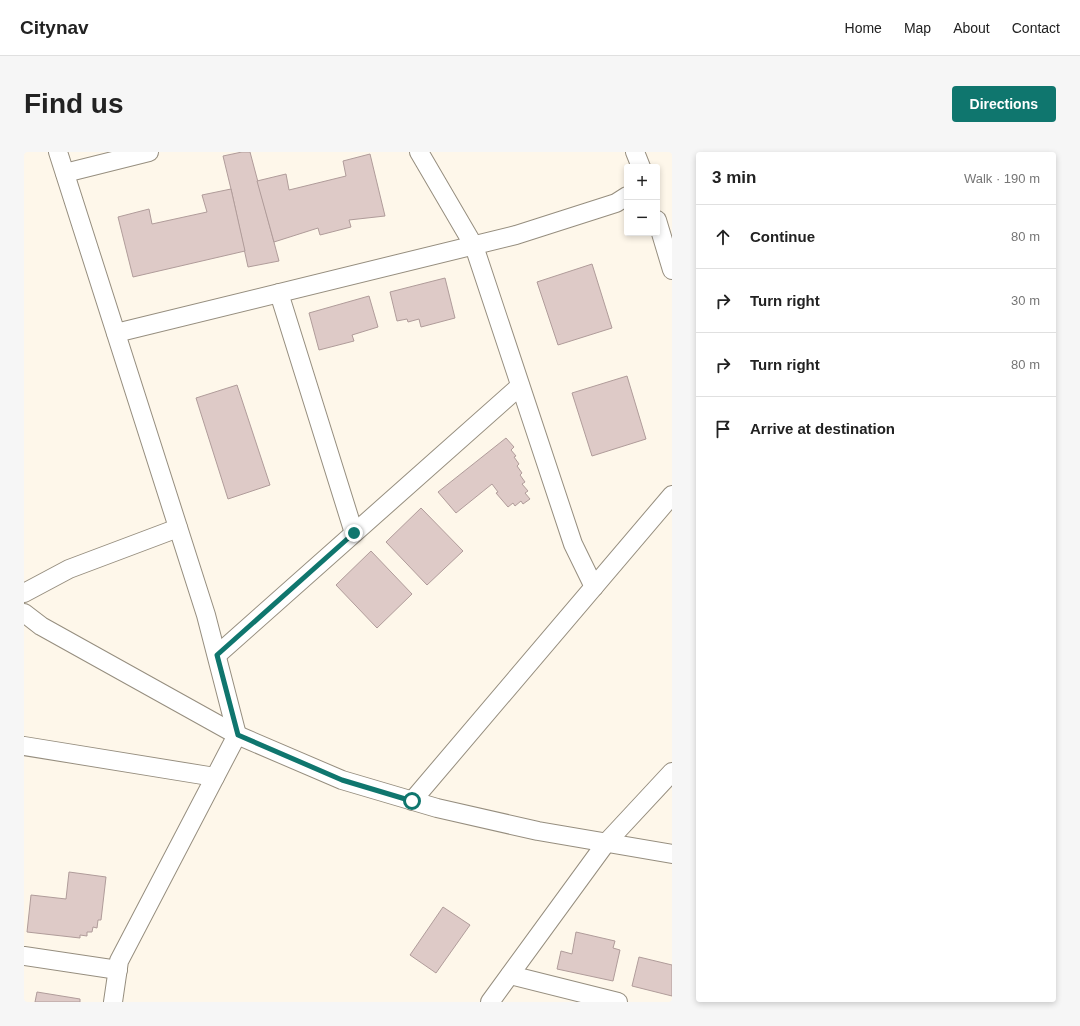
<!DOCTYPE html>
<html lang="en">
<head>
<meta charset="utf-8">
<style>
	:root { --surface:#fff; --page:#f6f6f6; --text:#222; --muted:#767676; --line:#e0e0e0; --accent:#0f766e }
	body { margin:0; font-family:Helvetica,sans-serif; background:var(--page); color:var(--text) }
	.controls { position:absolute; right:12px; top:12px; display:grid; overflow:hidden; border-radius:4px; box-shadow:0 2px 6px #0003 }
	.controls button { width:36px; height:36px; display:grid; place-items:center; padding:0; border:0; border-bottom:1px solid var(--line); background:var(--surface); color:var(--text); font:20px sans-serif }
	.stop { position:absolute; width:12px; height:12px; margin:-9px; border:3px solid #0f766e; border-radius:50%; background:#fff }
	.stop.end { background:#0f766e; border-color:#fff; box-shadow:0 1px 4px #0008 }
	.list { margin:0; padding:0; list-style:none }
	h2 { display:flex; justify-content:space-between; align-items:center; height:52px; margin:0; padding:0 16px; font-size:17px }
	h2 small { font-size:13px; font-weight:400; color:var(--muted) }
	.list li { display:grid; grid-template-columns:26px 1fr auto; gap:12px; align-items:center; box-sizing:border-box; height:64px; padding:0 16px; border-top:1px solid var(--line) }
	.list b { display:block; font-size:15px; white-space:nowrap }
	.list em { font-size:13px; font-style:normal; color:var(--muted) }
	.icon { flex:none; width:22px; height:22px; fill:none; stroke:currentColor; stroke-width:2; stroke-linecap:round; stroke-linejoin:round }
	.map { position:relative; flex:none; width:648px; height:850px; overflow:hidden; border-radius:4px }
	header { display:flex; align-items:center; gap:24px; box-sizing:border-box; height:56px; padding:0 20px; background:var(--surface); border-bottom:1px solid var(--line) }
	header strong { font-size:19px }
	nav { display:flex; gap:22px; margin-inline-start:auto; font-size:14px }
	.intro { display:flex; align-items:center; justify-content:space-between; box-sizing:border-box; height:96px; padding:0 24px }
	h1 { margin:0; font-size:28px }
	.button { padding:10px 18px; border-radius:4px; background:var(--accent); color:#fff; font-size:14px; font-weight:700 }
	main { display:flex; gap:24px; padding:0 24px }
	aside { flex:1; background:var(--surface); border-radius:4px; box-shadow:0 2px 6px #0003 }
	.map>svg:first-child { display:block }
	.building { fill:#decac7; stroke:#b09c9a }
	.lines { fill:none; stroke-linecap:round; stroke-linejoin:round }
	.minor-casing { stroke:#968e7f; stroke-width:20 }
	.minor { stroke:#fff; stroke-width:18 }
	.route { stroke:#0f766e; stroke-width:5 }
</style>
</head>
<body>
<header>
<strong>Citynav</strong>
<nav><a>Home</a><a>Map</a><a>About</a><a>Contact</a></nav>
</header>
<div class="intro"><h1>Find us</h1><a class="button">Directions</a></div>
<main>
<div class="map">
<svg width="648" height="850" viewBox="0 0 648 850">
	<rect width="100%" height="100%" fill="#fef7ea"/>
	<g class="building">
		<path d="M218,0H226L255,109L224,115L207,37L199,4Z"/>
		<path d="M346,2L361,64L325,68L327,75L296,83L294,76L250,90L233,29L262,22L265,38L322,24L319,9Z"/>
		<path d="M207,37L221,99L109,125L94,65L125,57L128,72L183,60L178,43Z"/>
		<path d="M568,112L588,176L534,193L513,130Z"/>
		<path d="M421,126L431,166L397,175L395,167L384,170L383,167L373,169L366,140Z"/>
		<path d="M345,144L354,175L328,183L330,189L295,198L285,161Z"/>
		<path d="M603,224L622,287L568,304L548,241Z"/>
		<path d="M213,233L246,333L204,347L172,246Z"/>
		<path d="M482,286L490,295L487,298L492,304L490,305L495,312L493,314L498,321L496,323L501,330L498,332L504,339L501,341L506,347L499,352L497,349L491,354L489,351L484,355L472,341L474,340L468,332L432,361L414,340Z"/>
		<path d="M397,356L439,399L403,433L362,390Z"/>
		<path d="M347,399L388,442L353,476L312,433Z"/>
		<path d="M45,720L82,725L77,768H74L73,776L69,775L68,780H63V784L56,783V786L3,780L7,743L42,747Z"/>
		<path d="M419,755L446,773L412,821L386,803Z"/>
		<path d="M552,780L591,789L589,796L596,798L589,829L533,817L537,799L548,802Z"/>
		<path d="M615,805L648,813V844L608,834Z"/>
		<path d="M13,840L56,847V850H11Z"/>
	</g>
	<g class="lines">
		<g class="minor-casing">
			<g id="minor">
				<path d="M34,0L182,463L213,583L95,809L89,850"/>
				<path d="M395,0L450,94L549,392L570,435"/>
				<path d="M611,0L617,15"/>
				<path d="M41,21L125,0"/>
				<path d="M633,68L648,118"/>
				<path d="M255,141L330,381"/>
				<path d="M92,181L492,83L592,51L603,44"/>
				<path d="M0,441L45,417L154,376"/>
				<path d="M0,461L17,474L213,583L318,628L413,656L514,679L648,702"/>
				<path d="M193,503L496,234"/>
				<path d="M0,594L191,625"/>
				<path d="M388,649L648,343"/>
				<path d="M0,804L94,818"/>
				<path d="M486,823L594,850"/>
				<path d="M466,850L582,691L648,620"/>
			</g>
		</g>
		<use href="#minor" class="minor"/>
	</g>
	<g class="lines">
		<path class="route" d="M330,381L193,503L214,583L318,628L388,649"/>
	</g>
</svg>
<div class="controls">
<button>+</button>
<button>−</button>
</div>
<div class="stop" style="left:388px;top:649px"></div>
<div class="stop end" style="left:330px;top:381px"></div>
</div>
<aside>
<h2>3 min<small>Walk · 190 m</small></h2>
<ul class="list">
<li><svg class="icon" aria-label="ahead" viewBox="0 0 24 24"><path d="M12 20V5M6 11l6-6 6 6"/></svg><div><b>Continue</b></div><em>80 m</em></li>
<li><svg class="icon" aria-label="right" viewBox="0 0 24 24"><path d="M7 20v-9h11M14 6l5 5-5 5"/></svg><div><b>Turn right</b></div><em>30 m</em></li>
<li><svg class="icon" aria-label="right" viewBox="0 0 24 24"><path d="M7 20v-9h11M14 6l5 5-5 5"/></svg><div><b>Turn right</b></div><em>80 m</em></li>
<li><svg class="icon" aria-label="arrive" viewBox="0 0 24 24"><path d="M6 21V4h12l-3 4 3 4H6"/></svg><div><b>Arrive at destination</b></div></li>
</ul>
</aside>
</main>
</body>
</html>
